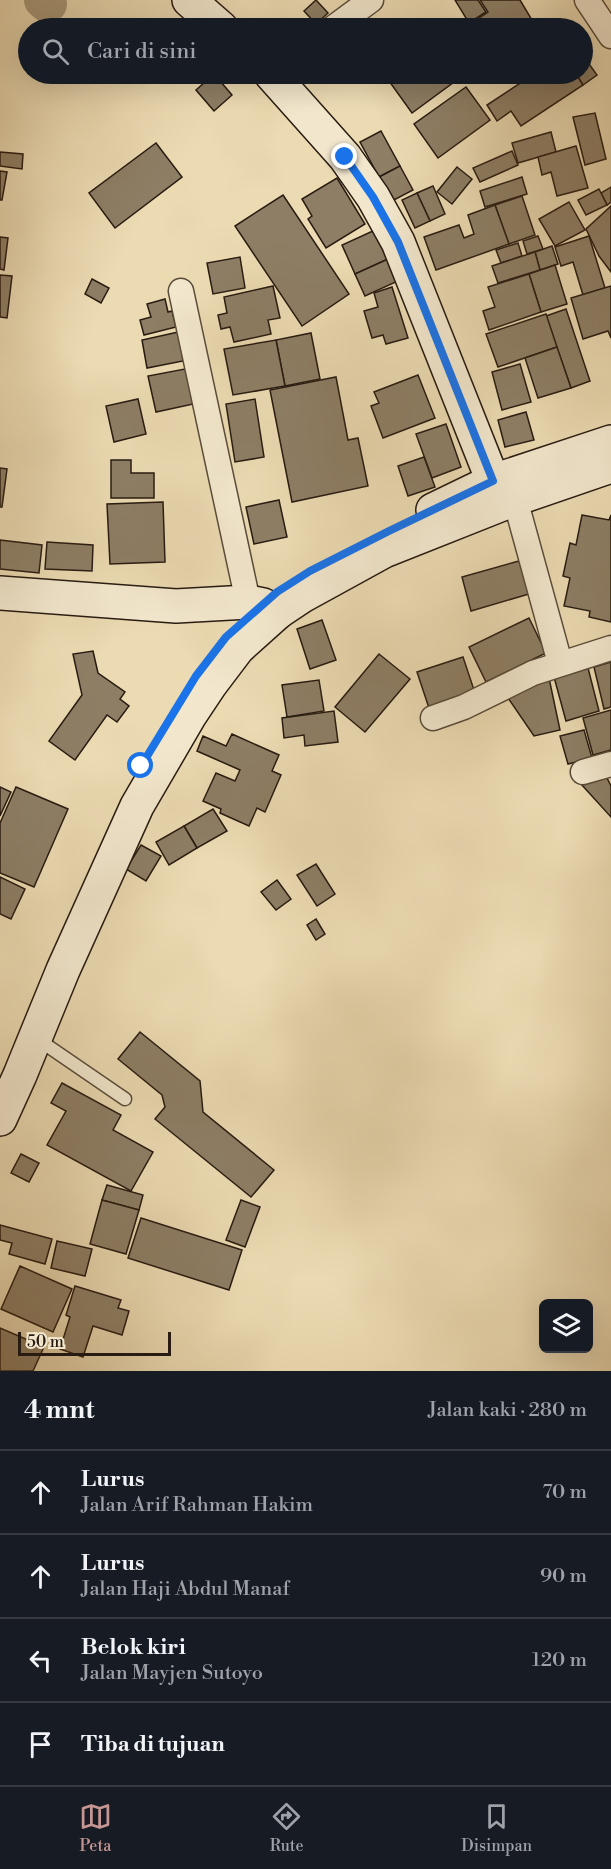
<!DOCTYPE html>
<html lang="id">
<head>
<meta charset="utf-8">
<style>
	:root { --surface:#171b24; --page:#242831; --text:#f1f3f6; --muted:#9ea1a6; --line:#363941; --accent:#c59692 }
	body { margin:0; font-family:"Libre Bodoni",serif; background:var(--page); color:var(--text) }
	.controls { position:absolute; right:18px; bottom:18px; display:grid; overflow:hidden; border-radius:9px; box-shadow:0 6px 24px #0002 }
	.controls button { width:54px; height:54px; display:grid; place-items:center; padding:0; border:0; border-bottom:2px solid var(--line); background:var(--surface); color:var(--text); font:30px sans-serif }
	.scale { position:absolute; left:18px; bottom:15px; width:153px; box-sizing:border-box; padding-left:6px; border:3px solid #281b11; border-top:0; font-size:16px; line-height:21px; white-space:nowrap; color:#281b11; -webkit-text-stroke:4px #f2e7cd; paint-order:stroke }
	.stop { position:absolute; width:18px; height:18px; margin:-14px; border:4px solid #1a73e8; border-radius:50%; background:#fff }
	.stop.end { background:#1a73e8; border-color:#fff; box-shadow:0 2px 6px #0008 }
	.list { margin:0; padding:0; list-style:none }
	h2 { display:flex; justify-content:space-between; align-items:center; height:78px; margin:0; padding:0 24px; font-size:26px }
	h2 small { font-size:20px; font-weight:400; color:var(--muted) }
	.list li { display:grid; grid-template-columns:39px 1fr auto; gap:18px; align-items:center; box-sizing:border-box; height:84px; padding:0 24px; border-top:2px solid var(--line) }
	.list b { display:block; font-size:22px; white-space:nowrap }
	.list p { margin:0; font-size:20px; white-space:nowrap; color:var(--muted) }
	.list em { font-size:20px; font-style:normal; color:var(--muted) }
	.icon { flex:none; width:33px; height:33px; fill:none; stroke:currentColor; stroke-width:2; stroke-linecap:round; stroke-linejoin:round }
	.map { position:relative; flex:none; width:611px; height:1371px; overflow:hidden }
	.search { position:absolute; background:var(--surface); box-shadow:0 6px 24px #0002; left:18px; right:18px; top:18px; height:66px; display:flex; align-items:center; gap:15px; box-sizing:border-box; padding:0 21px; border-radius:33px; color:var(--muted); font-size:22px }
	.sheet { height:414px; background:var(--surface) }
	nav { display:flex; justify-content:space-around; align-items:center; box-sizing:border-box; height:84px; border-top:2px solid var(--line); background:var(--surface); font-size:16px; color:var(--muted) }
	nav a { display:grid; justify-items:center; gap:3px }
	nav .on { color:var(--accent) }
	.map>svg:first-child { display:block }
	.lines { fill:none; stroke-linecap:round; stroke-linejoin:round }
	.river { stroke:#a9997b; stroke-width:38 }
	.building { fill:#8d7e65; stroke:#281b11; stroke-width:1.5 }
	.lane-casing { stroke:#594b39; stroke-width:15 }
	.street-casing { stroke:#594b39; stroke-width:27 }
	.secondary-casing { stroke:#281b11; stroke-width:36 }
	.lane { stroke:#f2e7cd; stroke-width:12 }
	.street { stroke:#f2e7cd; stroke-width:24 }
	.secondary { stroke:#f2e7cd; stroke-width:33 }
	.route { stroke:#1a73e8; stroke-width:8 }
</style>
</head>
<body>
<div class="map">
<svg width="611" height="1371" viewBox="0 0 611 1371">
	<rect width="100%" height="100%" fill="#ebdab2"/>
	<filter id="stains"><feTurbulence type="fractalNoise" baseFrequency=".00333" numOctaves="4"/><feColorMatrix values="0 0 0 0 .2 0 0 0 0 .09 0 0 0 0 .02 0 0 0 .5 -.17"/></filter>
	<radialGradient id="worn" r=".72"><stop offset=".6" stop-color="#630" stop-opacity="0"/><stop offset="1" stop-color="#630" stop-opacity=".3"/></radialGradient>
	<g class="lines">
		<path class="river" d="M43,0L48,4"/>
	</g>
	<g class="building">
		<path d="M316,0L328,13L316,24L304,11Z"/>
		<path d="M455,0H478L486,12L469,23Z"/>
		<path d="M480,0H520L532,20L519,28H464L488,12Z"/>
		<path d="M534,19L540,28H520Z"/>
		<path d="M582,54L597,75L583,85L576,74H582Z"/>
		<path d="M214,74L232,95L214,111L196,90Z"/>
		<path d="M384,74H448L454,82L412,113Z"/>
		<path d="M492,74H513L499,83Z"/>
		<path d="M534,74H576L583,85L521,126L511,111L497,121L487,105Z"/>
		<path d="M466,87L490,120L438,158L414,124Z"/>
		<path d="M595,113L606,159L585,165L573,117Z"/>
		<path d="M381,131L400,166L379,177L360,142Z"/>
		<path d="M551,132L556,152L518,163L512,143Z"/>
		<path d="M156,143L182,177L115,228L89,193Z"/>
		<path d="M576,146L588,188L557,196L551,172L542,175L538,157Z"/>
		<path d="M512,151L518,165L480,182L473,168Z"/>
		<path d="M0,152L23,154L22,169L0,166Z"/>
		<path d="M400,166L413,190L392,201L379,177Z"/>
		<path d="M457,167L472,179L452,204L437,192Z"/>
		<path d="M0,171L7,172L2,200H0Z"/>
		<path d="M522,177L527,194L485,207L480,191Z"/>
		<path d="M337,178L365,224L326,248L308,219L312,216L302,199Z"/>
		<path d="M433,186L445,214L430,221L417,193Z"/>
		<path d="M611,187V202L607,205L601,193Z"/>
		<path d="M599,189L607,205L586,215L578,200Z"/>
		<path d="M417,193L430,221L415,228L402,200Z"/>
		<path d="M283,195L349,294L302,326L235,226Z"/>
		<path d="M522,196L535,235L509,244L495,205Z"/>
		<path d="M569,202L585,230L555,246L539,219Z"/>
		<path d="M495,205L509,244L436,270L424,237L459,225L464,238L474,234L468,215Z"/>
		<path d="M611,206V272L599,256L586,229Z"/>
		<path d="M375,230L388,259L355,274L342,245Z"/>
		<path d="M538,236L543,249L527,254L523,241Z"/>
		<path d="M589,236L605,288L583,295L573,262L561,266L555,247Z"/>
		<path d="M0,237L8,238L4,270L0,269Z"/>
		<path d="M518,243L522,256L501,263L496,250Z"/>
		<path d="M552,246L558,264L540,270L535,252Z"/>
		<path d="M535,252L540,270L498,283L492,266Z"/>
		<path d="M240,257L245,288L213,294L207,263Z"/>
		<path d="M388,259L398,281L365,296L355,274Z"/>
		<path d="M555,265L567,304L541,312L529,274Z"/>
		<path d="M529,274L541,312L489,330L483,311L495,307L488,287Z"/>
		<path d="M0,275L12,276L7,318L0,317Z"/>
		<path d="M92,279L109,288L101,303L85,294Z"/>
		<path d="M273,286L280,318L268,320L271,334L234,342L230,327L221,329L218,315L227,313L224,297Z"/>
		<path d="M611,286V338L608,331L583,339L571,298Z"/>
		<path d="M392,287L408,338L386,344L383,335L372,338L364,311L378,307L374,293Z"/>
		<path d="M165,299L168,312L172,311L176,327L144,335L140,320L151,317L147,304Z"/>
		<path d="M566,309L590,381L571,388L546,316Z"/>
		<path d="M546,314L557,347L498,367L486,334Z"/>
		<path d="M183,331L188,360L147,368L142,340Z"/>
		<path d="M311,333L320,379L285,386L276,340Z"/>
		<path d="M276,340L285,386L233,395L224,349Z"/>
		<path d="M557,347L571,388L538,398L525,358Z"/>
		<path d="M520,364L531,402L502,410L492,372Z"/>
		<path d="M190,368L198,403L156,412L148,376Z"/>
		<path d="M418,375L435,418L383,438L371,406L379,403L374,392Z"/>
		<path d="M336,377L348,440L358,438L368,486L292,502L270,390Z"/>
		<path d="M138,399L146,434L114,442L106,406Z"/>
		<path d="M255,399L264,457L235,462L226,404Z"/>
		<path d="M526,412L534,440L505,447L498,420Z"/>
		<path d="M446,424L461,467L432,478L416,434Z"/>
		<path d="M424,457L435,487L408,496L398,466Z"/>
		<path d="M111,460H131V473H154V498H111Z"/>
		<path d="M0,468L7,469L2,507H0Z"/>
		<path d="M279,500L287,537L254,544L246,507Z"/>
		<path d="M163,502L165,562L110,564L107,504Z"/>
		<path d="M582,515L609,520L611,515V622L589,617L590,611L564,606L570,578L563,576L570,543L576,545Z"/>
		<path d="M0,540L42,545L39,573L0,569Z"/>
		<path d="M47,542L93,545L92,571L45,569Z"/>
		<path d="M519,561L529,594L471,611L462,577Z"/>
		<path d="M529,618L546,653L486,682L469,647Z"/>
		<path d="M322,620L336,660L310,669L297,629Z"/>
		<path d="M93,651L98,673L125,692L120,699L129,706L117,722L107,715L75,760L49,741L82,695L73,654Z"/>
		<path d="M379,654L410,679L365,732L335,707Z"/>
		<path d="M463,657L475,693L429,708L417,672Z"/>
		<path d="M611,662V707L604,709L594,667Z"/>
		<path d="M588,668L599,711L566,721L554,677Z"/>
		<path d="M549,678L560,730L534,736L506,695Z"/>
		<path d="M319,680L324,711L287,717L282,685Z"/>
		<path d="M611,710V750L593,755L583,718Z"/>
		<path d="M334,711L338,742L305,746L304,735L284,738L282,718Z"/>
		<path d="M584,730L592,758L568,764L560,736Z"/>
		<path d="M232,734L279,755L272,771L281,775L265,812L257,808L249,826L220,813L221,809L203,801L216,773L235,781L240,770L197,751L203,736L226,746Z"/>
		<path d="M605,774L611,786V817L581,784Z"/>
		<path d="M0,787L11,792L0,816Z"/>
		<path d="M16,787L68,809L34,887L0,873V823Z"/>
		<path d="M213,809L227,831L197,848L184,826Z"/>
		<path d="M184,826L197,848L169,865L156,842Z"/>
		<path d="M141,845L161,856L146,881L126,869Z"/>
		<path d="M316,864L335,894L317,906L297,875Z"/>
		<path d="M0,877L25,889L11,919L0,914Z"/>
		<path d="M277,880L291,899L276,910L261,892Z"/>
		<path d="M316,919L325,934L316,940L307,925Z"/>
		<path d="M140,1032L200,1081L203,1112L274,1170L251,1197L155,1119L165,1107L162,1095L118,1059Z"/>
		<path d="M62,1083L121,1115L113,1130L153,1152L131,1191L47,1145L66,1111L51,1103Z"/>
		<path d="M21,1154L39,1163L29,1182L11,1173Z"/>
		<path d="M107,1185L143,1195L139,1210L102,1200Z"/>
		<path d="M102,1200L139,1210L126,1254L90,1244Z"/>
		<path d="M241,1200L260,1207L245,1247L226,1240Z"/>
		<path d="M141,1218L242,1250L229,1290L128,1258Z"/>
		<path d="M0,1225L52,1239L45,1264L9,1254L12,1243L0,1240Z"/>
		<path d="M57,1241L92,1249L85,1276L51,1268Z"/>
		<path d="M20,1266L72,1289L53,1332L1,1309Z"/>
		<path d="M75,1286L121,1300L118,1308L129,1311L122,1335L93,1326L83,1357L60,1349L70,1317L66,1315Z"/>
		<path d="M0,1328L44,1347L33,1371H0Z"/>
	</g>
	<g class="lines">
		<g class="lane-casing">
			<path id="lane" d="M36,1038L125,1099"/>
		</g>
		<g class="street-casing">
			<g id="street">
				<path d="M587,0L611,36"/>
				<path d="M333,28L371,0"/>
				<path d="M181,291L248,602"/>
				<path d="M515,499L560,663"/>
				<path d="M433,718L464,707L533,673L611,648"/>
				<path d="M583,772L611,764"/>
			</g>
		</g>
		<g class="secondary-casing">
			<g id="secondary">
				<path d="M189,0L221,28"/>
				<path d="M271,74L345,157L373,197L398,242L493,481"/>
				<path d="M433,510L493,481L611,442"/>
				<path d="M0,593L176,606L248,602L263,605L278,612"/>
				<path d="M0,1119L20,1075L63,970L137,806L190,715L210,685L238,648L278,612L302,596L384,551L515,499L611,466"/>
			</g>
		</g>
		<use href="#lane" class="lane"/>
		<use href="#street" class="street"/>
		<use href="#secondary" class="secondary"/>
	</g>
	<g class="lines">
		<path class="route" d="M141,766L196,676L226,637L277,592L310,571L389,531L493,481L398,242L373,197L345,157"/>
	</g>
	<rect width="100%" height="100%" filter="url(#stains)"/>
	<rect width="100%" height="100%" fill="url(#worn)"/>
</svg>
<div class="controls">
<button><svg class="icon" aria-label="layers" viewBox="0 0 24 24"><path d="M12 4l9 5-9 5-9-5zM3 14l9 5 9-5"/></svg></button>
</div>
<div class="scale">50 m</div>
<div class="stop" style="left:141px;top:766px"></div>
<div class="stop end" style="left:345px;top:157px"></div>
<div class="search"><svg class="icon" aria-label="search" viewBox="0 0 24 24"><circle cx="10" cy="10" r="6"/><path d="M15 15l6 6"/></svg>Cari di sini</div>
</div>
<section class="sheet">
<h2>4 mnt<small>Jalan kaki · 280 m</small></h2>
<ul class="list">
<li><svg class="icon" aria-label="ahead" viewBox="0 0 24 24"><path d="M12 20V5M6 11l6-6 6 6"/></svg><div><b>Lurus</b><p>Jalan Arif Rahman Hakim</p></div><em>70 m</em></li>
<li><svg class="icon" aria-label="ahead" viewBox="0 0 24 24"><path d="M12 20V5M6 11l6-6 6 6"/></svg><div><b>Lurus</b><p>Jalan Haji Abdul Manaf</p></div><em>90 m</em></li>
<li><svg class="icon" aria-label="left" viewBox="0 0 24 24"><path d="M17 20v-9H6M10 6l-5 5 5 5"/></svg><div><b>Belok kiri</b><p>Jalan Mayjen Sutoyo</p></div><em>120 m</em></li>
<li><svg class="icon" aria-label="arrive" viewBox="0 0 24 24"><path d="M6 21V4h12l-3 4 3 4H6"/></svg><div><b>Tiba di tujuan</b></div></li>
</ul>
</section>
<nav>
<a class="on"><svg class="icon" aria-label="map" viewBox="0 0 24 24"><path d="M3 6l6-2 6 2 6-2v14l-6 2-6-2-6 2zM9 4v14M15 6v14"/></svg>Peta</a>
<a><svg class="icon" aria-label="directions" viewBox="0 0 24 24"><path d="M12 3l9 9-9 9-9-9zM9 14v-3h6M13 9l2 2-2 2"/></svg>Rute</a>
<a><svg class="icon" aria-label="saved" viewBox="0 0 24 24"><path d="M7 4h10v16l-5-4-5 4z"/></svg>Disimpan</a>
</nav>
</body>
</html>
